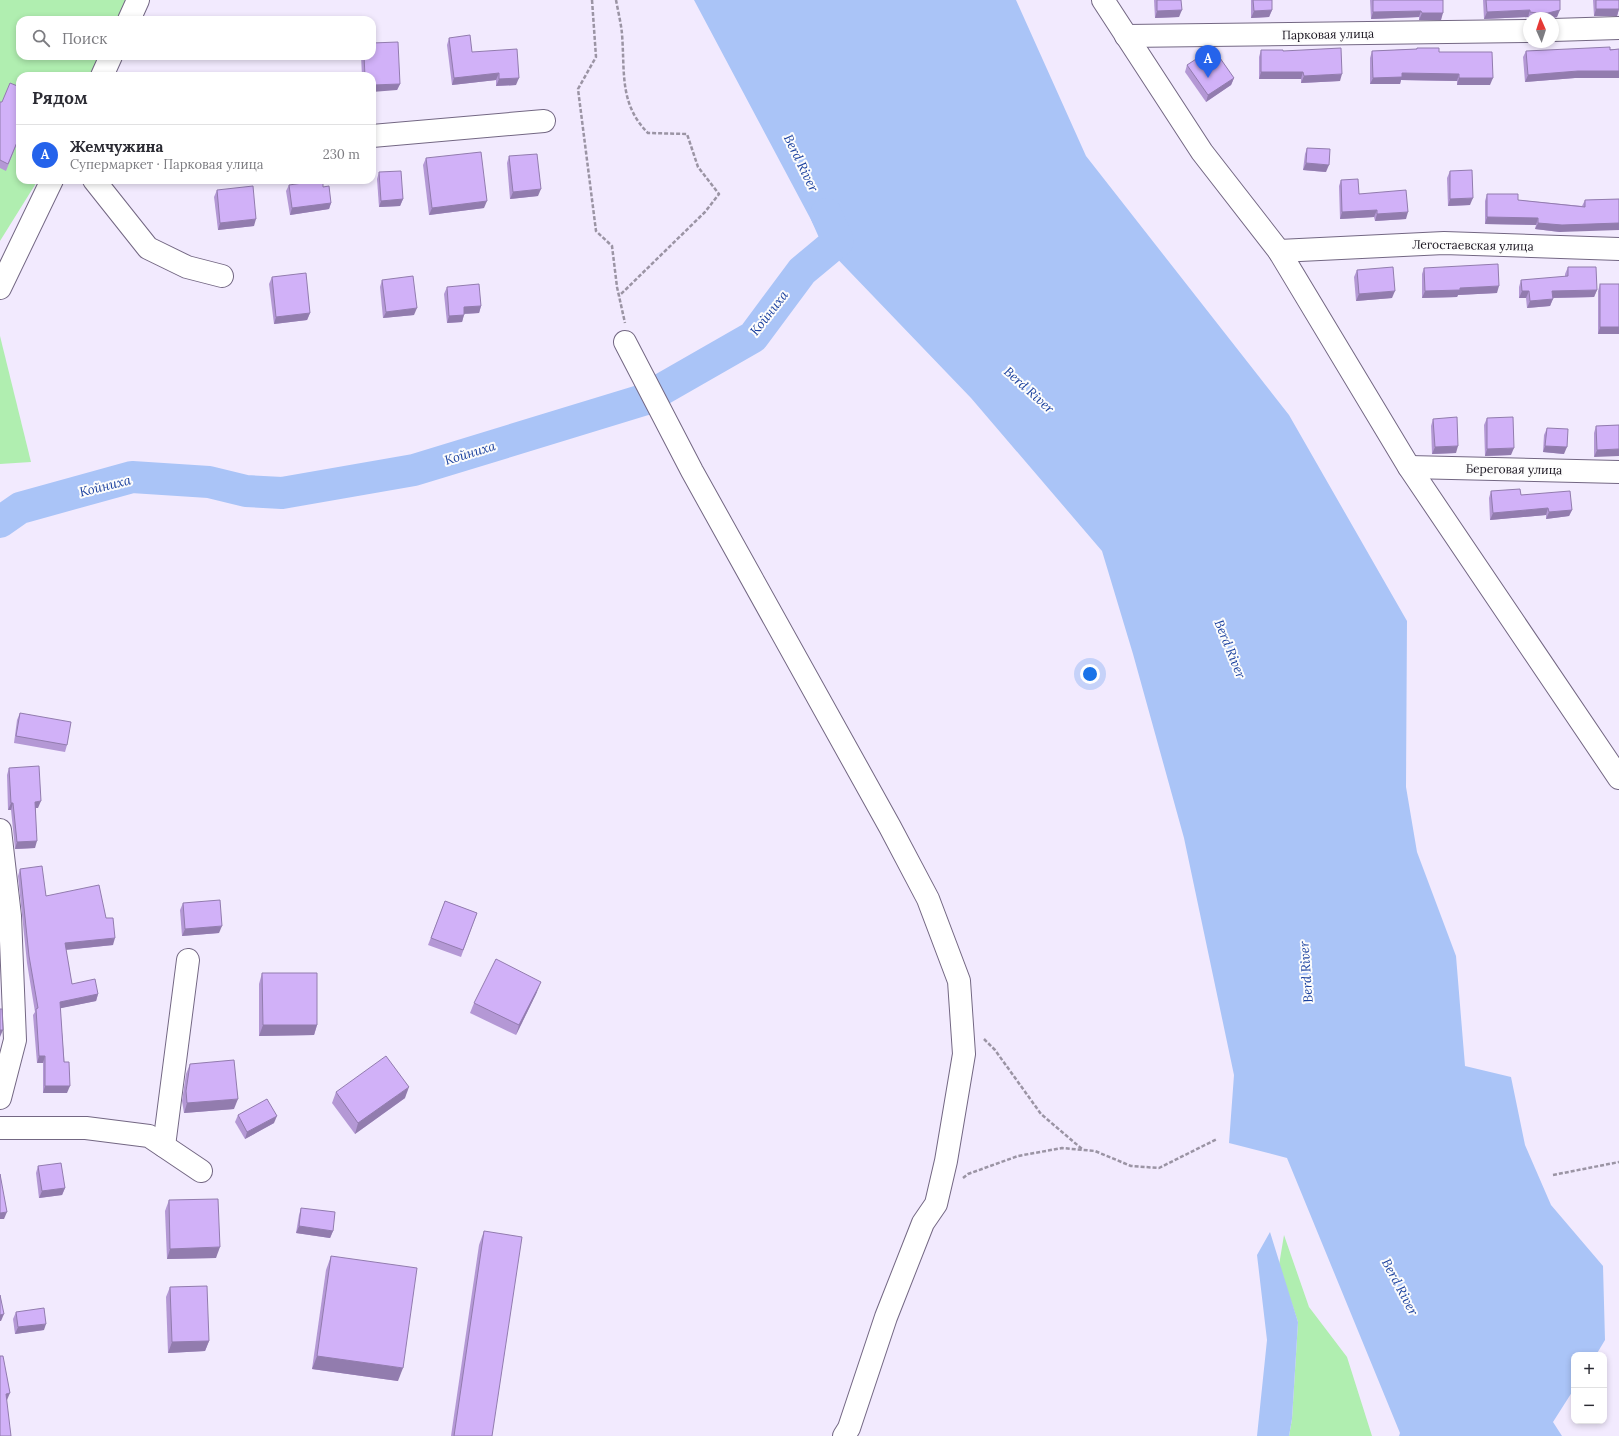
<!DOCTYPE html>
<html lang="ru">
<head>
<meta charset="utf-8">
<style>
	:root { --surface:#fff; --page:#f7f7f7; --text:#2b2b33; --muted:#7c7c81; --line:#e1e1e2; --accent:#2563eb }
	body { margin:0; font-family:Lora,serif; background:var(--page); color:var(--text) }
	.controls { position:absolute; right:12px; bottom:12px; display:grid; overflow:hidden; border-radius:8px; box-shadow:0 2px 6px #0003 }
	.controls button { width:36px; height:36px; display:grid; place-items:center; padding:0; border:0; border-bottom:1px solid var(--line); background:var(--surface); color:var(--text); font:20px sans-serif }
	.compass { position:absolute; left:1523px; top:12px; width:36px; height:36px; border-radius:50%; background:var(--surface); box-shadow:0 2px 6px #0003; rotate:357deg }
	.you { position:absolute; left:1090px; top:674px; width:14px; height:14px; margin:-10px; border:3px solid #fff; border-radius:50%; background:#1a73e8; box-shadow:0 0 0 6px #1a73e833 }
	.badge { display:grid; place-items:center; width:26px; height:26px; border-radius:50%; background:var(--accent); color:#fff; font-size:13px; font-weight:700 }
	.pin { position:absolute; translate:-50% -33px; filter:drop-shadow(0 1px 2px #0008) }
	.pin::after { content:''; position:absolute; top:21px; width:14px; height:12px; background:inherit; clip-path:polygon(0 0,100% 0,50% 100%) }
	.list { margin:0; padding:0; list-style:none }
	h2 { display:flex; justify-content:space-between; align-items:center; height:52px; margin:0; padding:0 16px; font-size:17px }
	h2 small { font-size:13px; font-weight:400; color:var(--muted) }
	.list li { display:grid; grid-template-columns:26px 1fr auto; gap:12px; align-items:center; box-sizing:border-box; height:60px; padding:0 16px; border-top:1px solid var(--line) }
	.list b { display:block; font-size:15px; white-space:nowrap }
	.list p { margin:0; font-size:13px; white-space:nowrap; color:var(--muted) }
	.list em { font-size:13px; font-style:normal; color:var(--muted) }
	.icon { flex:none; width:22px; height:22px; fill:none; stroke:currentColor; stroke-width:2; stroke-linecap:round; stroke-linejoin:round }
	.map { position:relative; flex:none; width:1619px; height:1436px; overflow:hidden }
	.search { position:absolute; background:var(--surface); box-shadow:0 2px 6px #0003; left:16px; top:16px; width:360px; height:44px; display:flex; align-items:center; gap:10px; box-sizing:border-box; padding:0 14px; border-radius:12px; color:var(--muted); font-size:15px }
	.panel { position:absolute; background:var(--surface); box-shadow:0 2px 6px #0003; left:16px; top:72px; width:360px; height:112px; border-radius:12px }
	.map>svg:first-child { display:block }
	.green { fill:#b0eeb0 }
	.water { fill:#aac4f7 }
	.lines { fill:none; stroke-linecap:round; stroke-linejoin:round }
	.river { stroke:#aac4f7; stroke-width:32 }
	.minor-casing { stroke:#736783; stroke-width:24 }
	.path { stroke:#9b94a4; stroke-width:2.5; stroke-dasharray:4 2; stroke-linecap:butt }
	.minor { stroke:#fff; stroke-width:22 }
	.wall { fill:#b498d5 }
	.shaded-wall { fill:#927cae }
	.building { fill:#d1b1f8; stroke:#927cae }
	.labels { text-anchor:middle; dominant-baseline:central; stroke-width:4; stroke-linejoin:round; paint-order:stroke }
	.street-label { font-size:12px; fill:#18131e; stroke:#fcfcfc }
	.water-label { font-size:13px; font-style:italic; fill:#1a409e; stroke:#fcfcfc }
</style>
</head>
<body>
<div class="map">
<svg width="1619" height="1436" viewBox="0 0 1619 1436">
	<rect width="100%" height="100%" fill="#f2eafe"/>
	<g class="green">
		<path d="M0,0H131L121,20H20V56H103L93,76H20V180H38L0,241Z"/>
		<path d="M0,336L31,462L0,464Z"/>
		<path d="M1284,1235L1309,1307L1347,1357L1372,1436H1289L1292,1419L1298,1322L1279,1265Z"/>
	</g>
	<g class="water">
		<path d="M694,0H1016L1086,156L1289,415L1407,621L1406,787L1417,852L1456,956L1465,1066L1511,1077L1525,1145L1551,1205L1603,1266L1605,1340L1596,1355H1574V1389L1553,1422L1562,1436H1399L1400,1433L1287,1158L1229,1143L1234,1075L1184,838L1133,654L1102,551L971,398L825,246Z"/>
		<path d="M1270,1232L1298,1322L1292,1419L1289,1436H1257L1267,1340L1257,1255Z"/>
	</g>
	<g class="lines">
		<path class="river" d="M0,522L20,508L132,477L209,482L246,491L282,493L414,470L643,400L753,337L802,271L838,241L826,214"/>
		<g class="minor-casing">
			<g id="minor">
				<path d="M1103,0L1202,152L1279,251L1409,467L1619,778"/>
				<path d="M129,20L138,0"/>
				<path d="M1553,30L1619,28"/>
				<path d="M1126,36L1529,31"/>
				<path d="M102,76L111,56"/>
				<path d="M372,136L544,121"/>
				<path d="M94,180L148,248L187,267L222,276"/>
				<path d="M1279,251L1444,243L1619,249"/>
				<path d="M0,288L52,180"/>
				<path d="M625,342L692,471L890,827L928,899L959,981L964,1054L946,1161L936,1204L923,1223L886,1317L849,1428L844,1436"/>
				<path d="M1409,467L1619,472"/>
				<path d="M0,830L10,916L15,1040L0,1098"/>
				<path d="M0,1128H86L149,1136L201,1171"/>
				<path d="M164,1146L188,960"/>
			</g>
		</g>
		<g class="path">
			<path d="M592,0L596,57L578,89L596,231L612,246L617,287L625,323"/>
			<path d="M616,0C618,11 621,23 622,34C625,72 619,104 648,133L687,134L698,167L719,194L705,212L619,296"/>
			<path d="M984,1039L995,1050L1041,1114L1082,1149"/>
			<path d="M1553,1175L1619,1162"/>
			<path d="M963,1178L968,1174L1018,1156L1062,1148L1095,1151L1131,1166L1159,1168L1217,1139"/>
		</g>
		<use href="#minor" class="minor"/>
	</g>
	<g class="wall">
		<path d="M1154,0H1181L1179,17L1155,18Z"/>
		<path d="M1251,0H1272V10L1269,17L1251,18Z"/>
		<path d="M1370,0H1443L1441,20H1419V17L1371,19Z"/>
		<path d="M1483,0H1560L1557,17L1553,18H1529V19H1528V17L1484,19Z"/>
		<path d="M1593,0H1619V9L1617,16H1594Z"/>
		<path d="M449,38L472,52L516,85L496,86V80L452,85L447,45Z"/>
		<path d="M1417,48L1439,52L1490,85H1457V81L1401,80L1400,84H1370V58L1372,51L1416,49Z"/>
		<path d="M1619,49V78H1575L1525,82L1523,57L1526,51Z"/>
		<path d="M1261,50L1283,51L1340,81L1301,83V79H1259V57Z"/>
		<path d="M361,56H372L400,84L397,90L372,76H362Z"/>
		<path d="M1187,65L1234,78L1231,85L1206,102L1185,72Z"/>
		<path d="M0,102L20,136L6,171L0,168Z"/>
		<path d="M1307,148L1326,172L1303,170L1305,154Z"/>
		<path d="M509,156L538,196L510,199L507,163Z"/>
		<path d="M426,158L484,208L429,215L423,165Z"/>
		<path d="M1450,171L1470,205L1448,206L1447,178Z"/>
		<path d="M379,172L403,199L400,206L379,207L377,179Z"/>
		<path d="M1341,180L1359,194L1406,219L1375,221L1374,217L1340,219L1339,186Z"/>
		<path d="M289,185L323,187L331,203L329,209L290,215L286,191Z"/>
		<path d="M217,190L254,226L218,230L214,197Z"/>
		<path d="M1487,194L1518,200L1582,206L1585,200L1619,199L1560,232L1535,229L1536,225L1485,224V201Z"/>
		<path d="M1568,267L1597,290L1594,297L1553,298L1550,306L1527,308L1526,298H1519V287L1521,280L1565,277V274Z"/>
		<path d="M1424,268L1497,293L1458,295L1457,297L1422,298V274Z"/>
		<path d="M1357,270L1392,298L1356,301L1354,277Z"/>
		<path d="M272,277L310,313L307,320L274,324L269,284Z"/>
		<path d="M382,280L414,315L383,318L380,287Z"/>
		<path d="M1600,284H1619V334H1598V291Z"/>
		<path d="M447,287L481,306L479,313L464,314L462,322L447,323L444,294Z"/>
		<path d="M1487,418L1511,455L1485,456L1484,425Z"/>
		<path d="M1433,419L1456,453L1432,454L1431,426Z"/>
		<path d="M1619,425L1594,457V433L1596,426Z"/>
		<path d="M1547,428L1564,454L1543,452L1544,435Z"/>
		<path d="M1491,491L1521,495L1572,510L1569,516L1546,519V515L1490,520L1489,498Z"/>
		<path d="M20,713L67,745L65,752L14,743L17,720Z"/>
		<path d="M9,768L38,808H36L35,848L15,849L11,810H8L7,775Z"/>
		<path d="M20,869L46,896L106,918L113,945L66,950L72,984L98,994L96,1001L60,1008L67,1093H43V1063H37L33,1015L35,1012L27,963L18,876Z"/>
		<path d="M445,901L477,913L461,957L428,945Z"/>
		<path d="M183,903L219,933L182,936L180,910Z"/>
		<path d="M262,973L317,1025L314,1035L259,1036V984Z"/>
		<path d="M537,992L516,1035L470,1013L474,1003Z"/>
		<path d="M190,1064L234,1109L184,1113L182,1101L186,1074Z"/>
		<path d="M336,1092L405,1098L355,1134L332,1103Z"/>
		<path d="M238,1115L274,1123L245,1139L235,1122Z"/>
		<path d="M38,1166L65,1188L62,1195L39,1198L36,1173Z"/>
		<path d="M169,1200L216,1258L167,1259L165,1211Z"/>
		<path d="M301,1208L333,1231L330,1238L296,1233L299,1215Z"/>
		<path d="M484,1231L492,1436H451L479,1245Z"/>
		<path d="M331,1256L398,1381L312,1369L326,1270Z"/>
		<path d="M170,1287L209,1341L205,1351L168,1353L166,1297Z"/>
		<path d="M16,1312L44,1330L15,1334L13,1319Z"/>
	</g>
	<g class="shaded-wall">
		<path d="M1596,9H1619L1617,16H1594Z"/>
		<path d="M1182,10L1179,17L1155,18L1157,11Z"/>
		<path d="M1272,10L1269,17L1251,18L1254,11Z"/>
		<path d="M1530,10L1528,17L1484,19L1487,12Z"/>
		<path d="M1560,10L1557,17L1553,18H1535L1537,13Z"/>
		<path d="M1421,11L1419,17L1371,19L1373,12Z"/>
		<path d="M1422,13H1443L1441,20H1419Z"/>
		<path d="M1578,71H1619V78H1575L1525,82L1528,75Z"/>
		<path d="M1261,72H1303L1301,79H1259Z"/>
		<path d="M499,73L496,80L452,85L454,78Z"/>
		<path d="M1402,73L1459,74L1457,81L1401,80L1400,84H1370L1373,78Z"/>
		<path d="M1342,74L1340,81L1301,83L1304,76Z"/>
		<path d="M519,78L516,85L496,86L499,79Z"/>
		<path d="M1234,78L1231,85L1206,102L1208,95Z"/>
		<path d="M1459,78H1493L1490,85H1457Z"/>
		<path d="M400,84L397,90L372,92V85Z"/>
		<path d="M1306,163L1329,165L1326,172L1303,170Z"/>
		<path d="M541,189L538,196L510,199L513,192Z"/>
		<path d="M1473,198L1470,205L1448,206L1450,199Z"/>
		<path d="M403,199L400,206L379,207L381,201Z"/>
		<path d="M487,201L484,208L429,215L432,208Z"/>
		<path d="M331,203L329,209L290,215L292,208Z"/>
		<path d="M1377,210L1374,217L1340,219L1342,212Z"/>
		<path d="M1408,212L1406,219L1375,221L1377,214Z"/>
		<path d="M1487,217L1538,218L1536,225L1485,224Z"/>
		<path d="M256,219L254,226L218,230L220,223Z"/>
		<path d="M1538,223H1619V230L1560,232L1535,229Z"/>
		<path d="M1499,286L1497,293L1458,295L1457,297L1422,298L1425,291L1460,288Z"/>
		<path d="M1597,290L1594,297L1549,298L1552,291Z"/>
		<path d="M1395,291L1392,298L1356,301L1359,294Z"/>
		<path d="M1522,291H1529L1526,298H1519Z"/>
		<path d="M1553,299L1550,306L1527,308L1530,301Z"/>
		<path d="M481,306L479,313L461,314L464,307Z"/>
		<path d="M417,308L414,315L383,318L386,312Z"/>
		<path d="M310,313L307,320L274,324L276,317Z"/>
		<path d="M464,315L462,322L447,323L449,316Z"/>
		<path d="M1600,327H1619V334H1598Z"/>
		<path d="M1458,446L1456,453L1432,454L1435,447Z"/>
		<path d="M1545,446L1567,447L1564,454L1543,452Z"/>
		<path d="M1514,448L1511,455L1485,456L1487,449Z"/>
		<path d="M1619,449V456L1594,457L1597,450Z"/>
		<path d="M1548,508L1546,515L1490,520L1493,513Z"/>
		<path d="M1572,510L1569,516L1546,519L1549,512Z"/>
		<path d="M41,801L38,808H33L35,802Z"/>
		<path d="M11,803H13L11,810H8Z"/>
		<path d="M37,841L35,848L15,849L17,842Z"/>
		<path d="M222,926L219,933L182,936L185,929Z"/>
		<path d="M115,938L113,945L63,950L65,943Z"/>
		<path d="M541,982L537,992L516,1035L519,1025Z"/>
		<path d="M98,994L96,1001L57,1009L60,1002Z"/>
		<path d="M263,1025H317L314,1035L259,1036Z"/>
		<path d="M0,1030H3L0,1037Z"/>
		<path d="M39,1056H45L43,1063H37Z"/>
		<path d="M45,1086H70L67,1093H43Z"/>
		<path d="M409,1087L405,1098L355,1134L358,1123Z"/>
		<path d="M238,1099L234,1109L184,1113L187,1103Z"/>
		<path d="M277,1116L274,1123L245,1139L247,1132Z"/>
		<path d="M65,1188L62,1195L39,1198L42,1191Z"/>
		<path d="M7,1212L4,1219H0V1213Z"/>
		<path d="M299,1226L333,1231L330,1238L296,1233Z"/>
		<path d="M220,1247L216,1258L167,1259L170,1249Z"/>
		<path d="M4,1314L1,1321H0V1315Z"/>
		<path d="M46,1324L44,1330L15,1334L18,1327Z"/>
		<path d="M209,1341L205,1351L168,1353L172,1342Z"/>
		<path d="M317,1356L403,1368L398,1381L312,1369Z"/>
		<path d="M10,1393L7,1400L4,1401L6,1394Z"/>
	</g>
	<g class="building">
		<path d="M1157,0H1181L1182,10L1157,11Z"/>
		<path d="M1253,0H1272V10L1254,11Z"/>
		<path d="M1373,0H1443V13H1422L1421,11L1373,12Z"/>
		<path d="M1486,0H1560V10L1548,13H1537L1530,12V10L1487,12Z"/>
		<rect x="1596" y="0" width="23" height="9"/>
		<path d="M470,35L472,52L517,49L519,78L499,79V73L454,78L449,38Z"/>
		<path d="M398,42L400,84L372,85V76H365L364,56H372V43Z"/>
		<path d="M1610,47V50L1619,49V71H1578L1528,75L1526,51Z"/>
		<path d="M1213,48L1234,78L1208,95L1187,65Z"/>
		<path d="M1341,48L1342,74L1304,76L1303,72H1261V50H1283V51Z"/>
		<path d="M1417,48H1439V52H1492L1493,78H1459V74L1402,73V77L1373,78L1372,51L1417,49Z"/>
		<path d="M247,73L248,76H214Z"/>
		<path d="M10,83L20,87V135L8,164L0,160V102H2Z"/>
		<path d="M1307,148L1330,149L1329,165L1306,163Z"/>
		<path d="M481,152L487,201L432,208L426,158Z"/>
		<path d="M537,154L541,189L513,192L509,156Z"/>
		<path d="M1472,170L1473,198L1450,199V171Z"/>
		<path d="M401,171L403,199L381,201L379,172Z"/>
		<path d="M1358,179L1359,194L1406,190L1408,212L1377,214V210L1342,212L1341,180Z"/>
		<path d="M323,180V187L329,186L331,203L292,208L289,185Z"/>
		<path d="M253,186L256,219L220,223L217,190Z"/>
		<path d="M1487,194H1518V200L1585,207V200L1619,199V223L1562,225L1538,223V218L1487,217Z"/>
		<path d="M1498,264L1499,286L1460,288V290L1425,291L1424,268Z"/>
		<path d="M1393,267L1395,291L1359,294L1357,270Z"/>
		<path d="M1568,267H1596L1597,290L1552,291L1553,299L1530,301L1529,291H1522L1521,280L1568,276Z"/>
		<path d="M306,273L310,313L276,317L272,277Z"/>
		<path d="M413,276L417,308L386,312L382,280Z"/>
		<path d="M479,284L481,306L464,307V315L449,316L447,287Z"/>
		<rect x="1600" y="284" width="19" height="43"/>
		<path d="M1457,417L1458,446L1435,447L1433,419Z"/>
		<path d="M1513,417L1514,448L1487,449V418Z"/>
		<path d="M1619,425V449L1597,450L1596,426Z"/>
		<path d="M1547,428L1568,429L1567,447L1545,446Z"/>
		<path d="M1520,489L1521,495L1570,491L1572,510L1549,512L1548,508L1493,513L1491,491Z"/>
		<path d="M20,713L71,722L67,745L16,736Z"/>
		<path d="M39,766L41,801L35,802L37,841L17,842L13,803H11L9,768Z"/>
		<path d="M42,866L46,896L99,885L106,918H113L115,938L65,943L72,984L95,979L98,994L60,1002L64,1062H69L70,1086H45V1056H39L36,1009L38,1008L29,956L20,869Z"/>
		<path d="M220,900L222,926L185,929L183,903Z"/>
		<path d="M445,901L477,913L463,950L431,938Z"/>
		<path d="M496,959L541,982L519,1025L474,1003Z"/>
		<path d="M262,973H317V1025H263Z"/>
		<path d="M0,1009H2L3,1030H0Z"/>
		<path d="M386,1056L409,1087L358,1123L336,1092Z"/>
		<path d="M234,1060L238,1099L187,1103L186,1091L190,1064Z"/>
		<path d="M267,1099L277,1116L247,1132L238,1115Z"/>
		<path d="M61,1163L65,1188L42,1191L38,1166Z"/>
		<path d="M0,1174L7,1212L0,1213Z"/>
		<path d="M218,1199L220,1247L170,1249L169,1200Z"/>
		<path d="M301,1208L335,1212L333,1231L299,1226Z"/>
		<path d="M484,1231L522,1237L492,1436H454Z"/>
		<path d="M331,1256L417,1268L403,1368L317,1356Z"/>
		<path d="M207,1286L209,1341L172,1342L170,1287Z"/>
		<path d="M0,1295L4,1314L0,1315Z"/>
		<path d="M44,1308L46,1324L18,1327L16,1312Z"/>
		<path d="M0,1356H3L10,1393L6,1394L11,1436H0Z"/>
	</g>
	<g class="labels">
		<g class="street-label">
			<text transform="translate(1328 34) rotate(-1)">Парковая улица</text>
			<text transform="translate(1473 245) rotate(1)">Легостаевская улица</text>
			<text transform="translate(1514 469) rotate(1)">Береговая улица</text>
		</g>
		<g class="water-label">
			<text transform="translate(801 163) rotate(64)">Berd River</text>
			<text transform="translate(769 313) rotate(-52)">Койниха</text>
			<text transform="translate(1029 390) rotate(42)">Berd River</text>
			<text transform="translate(470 453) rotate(-17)">Койниха</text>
			<text transform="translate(105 486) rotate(-14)">Койниха</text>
			<text transform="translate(1230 649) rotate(68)">Berd River</text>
			<text transform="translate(1306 972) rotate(-94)">Berd River</text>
			<text transform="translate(1400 1287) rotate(62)">Berd River</text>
		</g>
	</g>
</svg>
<div class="controls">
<button>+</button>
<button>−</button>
</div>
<svg class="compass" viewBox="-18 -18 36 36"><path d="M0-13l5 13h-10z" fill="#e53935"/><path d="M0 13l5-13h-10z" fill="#7c7c81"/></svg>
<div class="you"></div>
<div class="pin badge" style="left:1208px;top:78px">A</div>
<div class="search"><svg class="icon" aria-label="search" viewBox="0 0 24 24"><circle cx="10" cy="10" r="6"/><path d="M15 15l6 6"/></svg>Поиск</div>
<section class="panel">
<h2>Рядом<small></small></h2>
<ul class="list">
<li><span class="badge">A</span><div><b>Жемчужина</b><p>Супермаркет · Парковая улица</p></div><em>230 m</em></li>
</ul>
</section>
</div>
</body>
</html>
